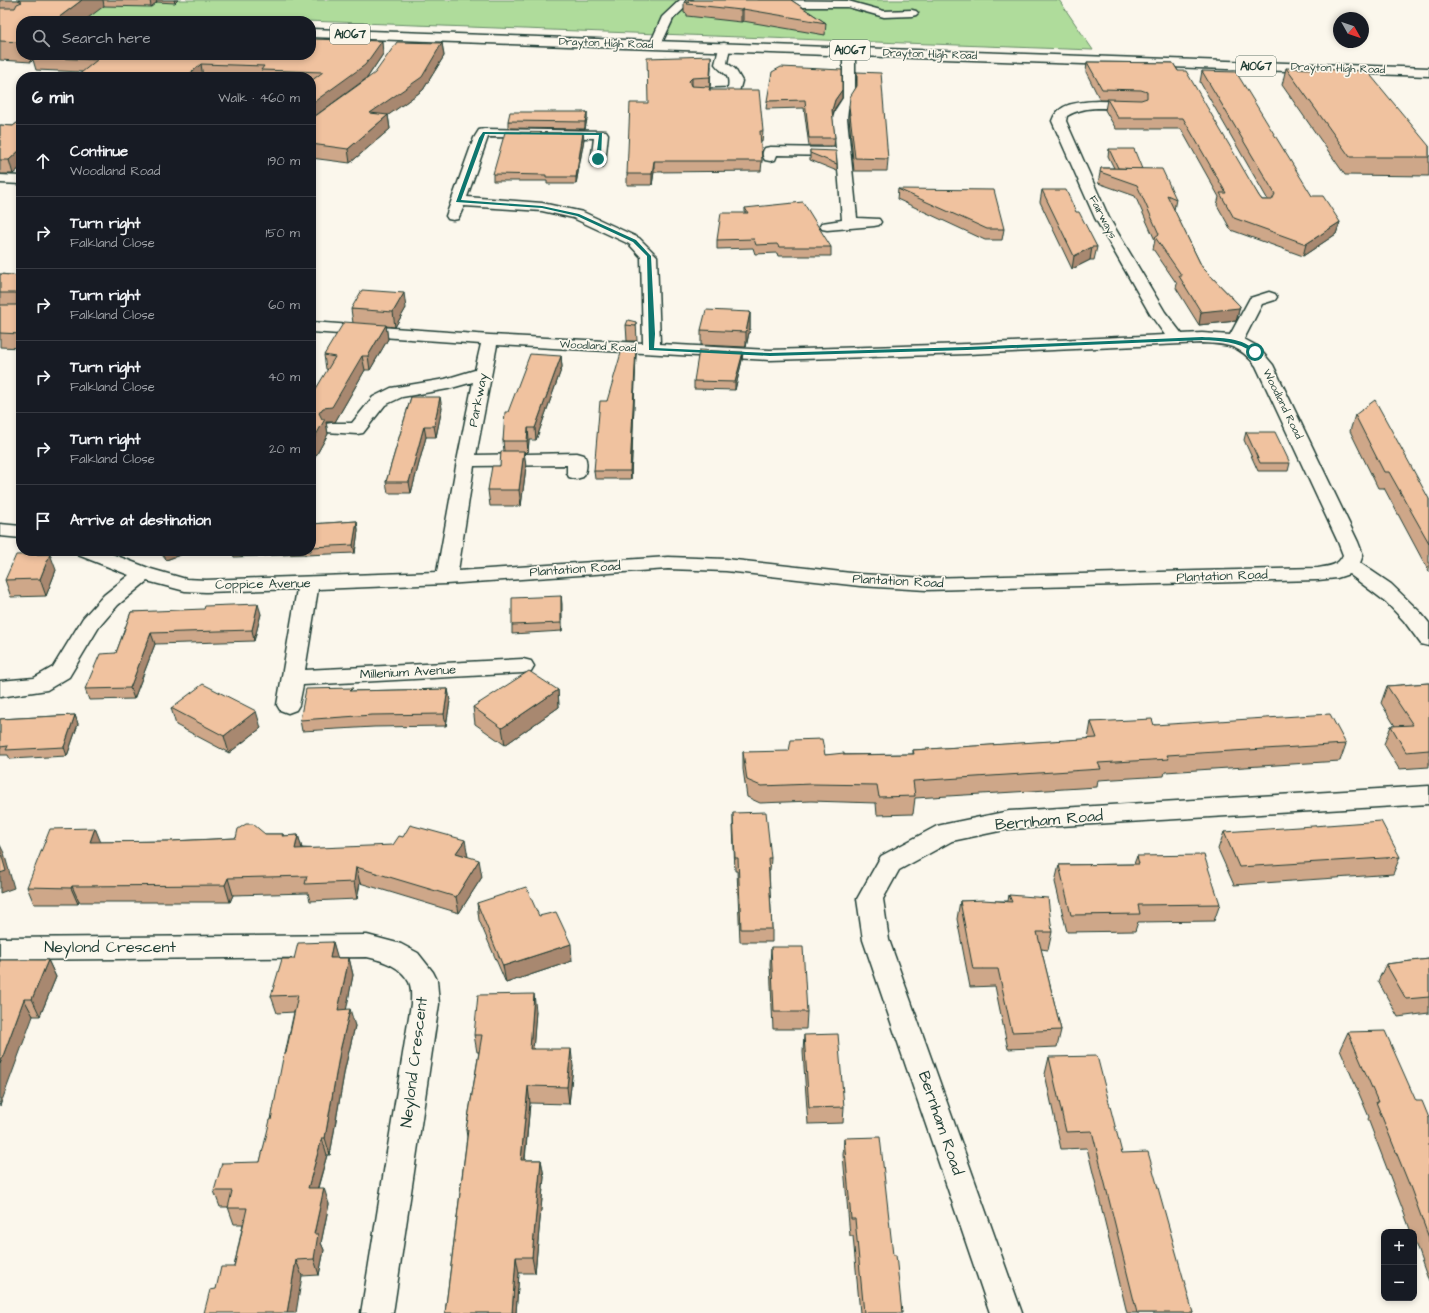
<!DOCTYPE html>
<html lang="en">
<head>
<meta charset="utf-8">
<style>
	:root { --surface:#171b24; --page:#242831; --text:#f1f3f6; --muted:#9ea1a6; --line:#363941 }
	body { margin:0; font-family:"Architects Daughter",sans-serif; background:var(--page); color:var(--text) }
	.controls { position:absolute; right:12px; bottom:12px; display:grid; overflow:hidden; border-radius:8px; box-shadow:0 2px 6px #0003 }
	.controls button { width:36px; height:36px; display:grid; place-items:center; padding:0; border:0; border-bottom:1px solid var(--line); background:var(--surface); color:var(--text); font:20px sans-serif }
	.compass { position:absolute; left:1333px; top:12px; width:36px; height:36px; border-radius:50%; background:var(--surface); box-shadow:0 2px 6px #0003; rotate:130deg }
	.stop { position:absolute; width:12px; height:12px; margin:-9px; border:3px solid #0f766e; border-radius:50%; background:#fff }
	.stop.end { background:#0f766e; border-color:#fff; box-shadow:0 1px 4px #0008 }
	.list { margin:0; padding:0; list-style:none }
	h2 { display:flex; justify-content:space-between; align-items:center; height:52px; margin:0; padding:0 16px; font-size:17px }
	h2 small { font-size:13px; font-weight:400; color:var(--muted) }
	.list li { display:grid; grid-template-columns:26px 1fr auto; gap:12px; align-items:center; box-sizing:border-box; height:72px; padding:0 16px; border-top:1px solid var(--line) }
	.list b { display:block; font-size:15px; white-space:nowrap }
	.list p { margin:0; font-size:13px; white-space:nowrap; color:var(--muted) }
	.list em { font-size:13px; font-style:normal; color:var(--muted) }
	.icon { flex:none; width:22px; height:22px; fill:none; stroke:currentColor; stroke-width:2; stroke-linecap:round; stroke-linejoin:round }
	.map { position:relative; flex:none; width:1429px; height:1313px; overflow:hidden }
	.search { position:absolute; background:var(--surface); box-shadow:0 2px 6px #0003; left:16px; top:16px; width:300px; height:44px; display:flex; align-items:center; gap:10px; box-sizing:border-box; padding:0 14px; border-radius:16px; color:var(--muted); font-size:15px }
	.panel { position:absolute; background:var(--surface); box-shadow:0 2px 6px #0003; left:16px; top:72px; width:300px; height:484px; border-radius:16px }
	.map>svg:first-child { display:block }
	.green { fill:#afdc9b; stroke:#678c68 }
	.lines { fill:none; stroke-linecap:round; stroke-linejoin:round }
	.minor-casing { stroke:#1f3d34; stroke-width:3 }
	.primary-casing { stroke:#1f3d34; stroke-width:3 }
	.minor { fill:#fbf7ec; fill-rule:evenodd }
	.primary { fill:#fbf7ec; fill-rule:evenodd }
	.wall { fill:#cea789; stroke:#1f3d34 }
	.shaded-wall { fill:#a8886f; stroke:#1f3d34 }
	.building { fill:#f0c29f; stroke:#1f3d34 }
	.route { fill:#0f766e }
	.labels { text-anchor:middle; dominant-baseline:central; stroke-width:3.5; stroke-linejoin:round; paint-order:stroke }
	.far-street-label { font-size:11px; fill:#1f3d34; stroke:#fbf7ec }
	.shield { fill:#fbf7ec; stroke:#61756b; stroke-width:1 }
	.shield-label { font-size:12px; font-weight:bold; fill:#1f3d34 }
	.street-label { font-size:13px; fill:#1f3d34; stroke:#fbf7ec }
	.near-street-label { font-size:16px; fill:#1f3d34; stroke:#fbf7ec }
</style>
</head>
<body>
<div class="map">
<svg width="1429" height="1313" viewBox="0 0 1429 1313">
	<rect width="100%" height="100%" fill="#fbf7ec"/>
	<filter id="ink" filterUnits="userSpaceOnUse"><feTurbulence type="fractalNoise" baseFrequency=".025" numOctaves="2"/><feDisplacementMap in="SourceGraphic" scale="8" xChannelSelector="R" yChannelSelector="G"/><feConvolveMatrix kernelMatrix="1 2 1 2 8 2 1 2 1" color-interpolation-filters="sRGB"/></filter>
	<g filter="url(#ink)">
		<path class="green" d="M0,0H1059L1093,50L252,19L243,21H113L0,18Z"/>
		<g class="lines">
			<g class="minor-casing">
				<g id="minor">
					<path d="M680,0H693L673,19L660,47H652L650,44L662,17Z"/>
					<path d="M759,0L848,1L884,11L912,10L916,11L918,13L916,15L912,16L884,17L848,7H785L761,2Z"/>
					<path d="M724,43L728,44L730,47L727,63L735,69L742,81L738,95L734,96L703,95L701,92L703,89L728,88C731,73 722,74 715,64L720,44Z"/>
					<path d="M849,46L853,47L855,50V98L848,109L847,118L857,218L879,219L881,222L879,225L874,226L827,230L822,229L820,226L822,223L842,220L837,156L777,155L775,160L770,161L765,160C762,156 762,152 765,148L770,147L836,148L833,118L836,109L843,98V50L845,47Z"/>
					<path d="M1098,101L1136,102L1141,103L1142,106L1141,109L1136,110C1114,109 1087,104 1067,116L1066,121L1109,218L1165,312L1182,334L1202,333L1230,335L1250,298L1269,292L1275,294L1277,297L1275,300L1262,304L1244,339L1257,346L1273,365L1358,542L1363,555L1360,563L1391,584L1420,612L1429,623V646L1421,644L1404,621L1386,602L1349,574L1337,578L1318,580L926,590L860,586L726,571L668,569L446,584L318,589L305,670L523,659L531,661L534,666L531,671L523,673L303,685L299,705L296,710L288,713L280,710L277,705L297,589L206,592L185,591L147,581L118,605L99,627L69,677L47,690L0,697V681L34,678L53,667L83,618L104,595L129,575L78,555L75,551H104L151,569L186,579L206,580L437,572L457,461L473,382L448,389L402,397L385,405L363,433L357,434L326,432L323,428L326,424L332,423H352L373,397L391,388L445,379L475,370L481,344L311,332V322L490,335L643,343L641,257L629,244L573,218L542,211L464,206L458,219L453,220L448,219L446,216L474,138L479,130L484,129L606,131L608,134L605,163L603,166L598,167L593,166L591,163L594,138L488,137L467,197L542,203L583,212L639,238L657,256L660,344L770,350L967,344L1165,335L1150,314L1095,218L1052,121C1058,102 1081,102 1098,101ZM1202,343C1227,344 1240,345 1256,366L1338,542L1343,555C1338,566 1329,566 1318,568L926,578L860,574L726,559L668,557L458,571L474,466L567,465V473L569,477L576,479L583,477C587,471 588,461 584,455L577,453L476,455L497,345L770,360L967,354Z"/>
					<path d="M0,175L21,176V184L0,183Z"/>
					<path d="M0,524L21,526V538L0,536Z"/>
					<path d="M1429,786V804L1009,829L952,841L899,870L883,899L889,940L1022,1313H990L863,940L857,899L881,856L937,826L946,824L1009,811Z"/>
					<path d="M367,935L401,944L418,953L433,972L437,980L439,1004L393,1313H361L411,1004C411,998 412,988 409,982C400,966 384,961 367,957L0,960V938Z"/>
				</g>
			</g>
			<g class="primary-casing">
				<path id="primary" d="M311,29L1429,68V76L311,37Z"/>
			</g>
			<use href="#minor" class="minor"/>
			<use href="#primary" class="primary"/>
		</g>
		<g class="wall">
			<path d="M0,0H178L175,3L157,2L151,7L104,6L21,21V55H311L383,54L367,78L313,118L442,43L444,56L423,90L388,115L390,129L350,163L311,158V77H76L82,72L36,70L33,60L31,62L0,60Z"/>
			<path d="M791,0L826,23L825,35L743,21L741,22L687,16V14L684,13V2Z"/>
			<path d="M1087,62L1173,63L1259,196L1262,200H1268L1200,82L1202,71L1312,196L1340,222L1336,234L1303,256L1231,230L1217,205L1219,197L1181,129H1116L1105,110L1107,100H1100L1086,72Z"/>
			<path d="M711,66L710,90L763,131L762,142H760L762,161L761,171L654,172L652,185H627V174L648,103Z"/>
			<path d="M1286,68L1429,146V176L1345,175L1282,85Z"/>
			<path d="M857,72L888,159L887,171H854L849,118V106L856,87Z"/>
			<path d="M842,90V98L835,108L832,115L835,138L834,146H809L804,108L766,109L767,101Z"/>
			<path d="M587,112V119L585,129L508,128V121Z"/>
			<path d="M21,120V167L13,174H0V125L13,126Z"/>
			<path d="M584,139L576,184H547V181H493V174Z"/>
			<path d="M1109,149L1142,169L1176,199L1174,210L1202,267L1240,306L1237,318L1236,321L1199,325L1176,288L1177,284L1153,249L1155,240L1135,196L1098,183L1101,168H1114L1108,156Z"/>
			<path d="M810,150L837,164V171L810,160Z"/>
			<path d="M898,189L1004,229L1002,240H985L897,199Z"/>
			<path d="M1042,190L1076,212L1097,247L1094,260H1090L1072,269L1040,202Z"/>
			<path d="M745,208L831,247V256H778L777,253L755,254L753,248L717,249V240L745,213Z"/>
			<path d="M0,274L21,276V348L0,347Z"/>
			<path d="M406,308L395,327L386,326L388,339L370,370H365L335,422H326L328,434L313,461H311V397L328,370L326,369L324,355L353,323L351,309Z"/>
			<path d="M750,312V328L746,347L701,345V330Z"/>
			<path d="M636,322L637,341H627L626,325Z"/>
			<path d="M743,352L742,360L735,390L694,389V381Z"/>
			<path d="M636,354L631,479H595L594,471L607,401Z"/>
			<path d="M561,356L562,367L536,440H529L528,452L524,453L526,467L521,506H490L488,490L500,466L504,451L503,441L508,412Z"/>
			<path d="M411,397L442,408L436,437H426L411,493H388L386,482Z"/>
			<path d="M1355,415L1429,499V572L1384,488H1378L1350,431Z"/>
			<path d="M1246,432L1290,463L1288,471H1258L1244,440Z"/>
			<path d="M357,521L358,530L355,553L305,555V554L234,557L232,551H311V524Z"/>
			<path d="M159,551H191L166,560Z"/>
			<path d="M56,570L46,596L11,597L5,580Z"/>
			<path d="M561,596L562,631L512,634V625Z"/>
			<path d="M131,612L261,614L254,641L155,644L134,699L89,700L85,689L116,653Z"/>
			<path d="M1429,683V767L1399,769L1384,744L1391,726H1395L1381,703L1387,686Z"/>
			<path d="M448,689L450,701L446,726L374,727L302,731L300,720L353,691Z"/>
			<path d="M558,690L559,707L505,745L475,724L473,707Z"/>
			<path d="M171,708L261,728L229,753L176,725Z"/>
			<path d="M75,715L78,724L67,756L10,759L8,755H0V719Z"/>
			<path d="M1091,722L1154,725L1346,744L1340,761L1165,772L1164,776L1098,780L1097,787L915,798L913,814L877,815L876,803L811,801L760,803L747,797L743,769V752L825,755L913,754V750L1088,739Z"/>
			<path d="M733,813L771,858L770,871H769L772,929V942H740L737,871H735L733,826Z"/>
			<path d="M95,828L100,842L172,841L236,838L265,834H283L284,836L298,835L302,848L467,857L482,877L459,913L360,883L357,899L310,901L308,893L233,895L230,902H79L78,904H34L27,887Z"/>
			<path d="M1224,832L1400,857L1393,874L1234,885L1218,849Z"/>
			<path d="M1137,856L1220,904L1214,921L1138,922L1135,931L1067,932L1055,882L1059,865L1134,864Z"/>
			<path d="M1009,895L1052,932L1048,950L1041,949L1061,1030L1057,1047L1008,1049L995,986L970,987L957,919L960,901H1008Z"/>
			<path d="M477,903L539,916L572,961L506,983L479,920Z"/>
			<path d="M333,942L337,958H349L353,975L346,1009L355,1026L345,1068L330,1155H327L318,1188L329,1204L321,1243L324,1250L319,1275L302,1276L216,1289L234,1267L243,1224H234L228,1207H220L214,1191L260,1162L271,1120L294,1012L277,1013L271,996L294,959Z"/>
			<path d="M771,947L807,1012L806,1029H773L770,964Z"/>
			<path d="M1429,959V1013L1398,1017L1378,981L1386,964Z"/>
			<path d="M0,960H48L56,977L40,1016H33Z"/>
			<path d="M536,1011L533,1049L573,1066L569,1104L530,1103L525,1160H541L544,1177L535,1273H519L516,1313H445L467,1137L466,1130L479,1052H477L474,1035Z"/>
			<path d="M1348,1032L1416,1101L1429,1118V1282L1414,1240V1232H1411L1401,1205L1368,1119L1369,1117L1340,1049Z"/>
			<path d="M804,1035L844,1107L843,1123L808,1124L803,1052Z"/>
			<path d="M1049,1057L1122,1153L1193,1313H1127L1087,1148L1061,1149L1045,1074Z"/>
			<path d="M844,1138L893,1255L902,1313H860L853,1236H850L843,1155Z"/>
		</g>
		<g class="shaded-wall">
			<path d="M82,0H103L104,6L84,21H54Z"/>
			<path d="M150,0H156L157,2L151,7Z"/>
			<path d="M174,0H178L175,3Z"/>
			<path d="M743,9V21L741,22V10Z"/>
			<path d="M382,41L383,54L367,78L311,119V104Z"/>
			<path d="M442,43L444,56L423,90L372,127L370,113Z"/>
			<path d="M29,55H40L32,57L33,60L31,62Z"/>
			<path d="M711,56V66L710,86V77Z"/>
			<path d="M201,64L203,77H186Z"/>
			<path d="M692,78V88L689,81Z"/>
			<path d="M842,90V98L835,108L832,118V110L835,100Z"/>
			<path d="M587,112V119L585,129V122Z"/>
			<path d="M388,115L390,129L350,163L348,149Z"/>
			<path d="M583,133L584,139L576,184V177Z"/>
			<path d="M21,149V167L13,174L9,160Z"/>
			<path d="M654,161V172L652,185V174Z"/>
			<path d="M1340,222L1336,234L1303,256L1306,244Z"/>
			<path d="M1092,247L1090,260L1072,269L1074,256Z"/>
			<path d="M404,293L406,308L395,327L393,312Z"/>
			<path d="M1240,306L1237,318L1236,321L1199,325L1201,312Z"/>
			<path d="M750,312V328L746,347V332Z"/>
			<path d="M386,325L388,339L370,370L368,356Z"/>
			<path d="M636,346V354L631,479L630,471Z"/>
			<path d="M743,352L742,360L735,390V382Z"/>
			<path d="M362,356L365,370L335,422H326L328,434L313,461L311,452V444L319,413Z"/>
			<path d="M561,356L562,367L536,440L535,428Z"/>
			<path d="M440,397L442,408L436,437L434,426Z"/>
			<path d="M424,426L426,437L411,493L409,482Z"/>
			<path d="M528,428L529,440L528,452L527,441Z"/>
			<path d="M524,451L526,467L521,506L519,490Z"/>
			<path d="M357,521L358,530L355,553L353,545Z"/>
			<path d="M163,551H191L166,560Z"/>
			<path d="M50,554L56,570L46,596L40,579Z"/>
			<path d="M561,596L562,604V631L561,623Z"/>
			<path d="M258,604L261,614L254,641L252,630Z"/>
			<path d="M151,633L155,644L134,699L130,688Z"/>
			<path d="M448,689L450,701L446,726L444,714Z"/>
			<path d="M558,690L559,707L505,745L502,728Z"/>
			<path d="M256,711L261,728L229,753L224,736Z"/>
			<path d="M75,715L78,724L67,756L64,747Z"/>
			<path d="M95,828L102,845L90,842Z"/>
			<path d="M298,835L303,852L295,849Z"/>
			<path d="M465,840L468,857L456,853Z"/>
			<path d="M0,845L4,853L14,888L0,893Z"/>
			<path d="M479,860L482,877L459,913L456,897Z"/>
			<path d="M356,867L360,883L357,899L354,882Z"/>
			<path d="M228,878L233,895L230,902L225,885Z"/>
			<path d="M72,886L79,902L78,904L71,888Z"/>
			<path d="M333,942L338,959L330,958Z"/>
			<path d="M571,944L572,961L506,983L503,966Z"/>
			<path d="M349,958L353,975L343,1027L338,1010Z"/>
			<path d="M48,960L56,977L40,1016L32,999Z"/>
			<path d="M534,994L536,1011L532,1066L530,1049Z"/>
			<path d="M24,999L33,1016L0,1106V1064Z"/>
			<path d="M350,1009L355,1026L345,1068L330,1155L325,1138L340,1051Z"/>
			<path d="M571,1049L573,1066L569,1104L567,1087Z"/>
			<path d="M528,1086L530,1103L523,1177L521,1160Z"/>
			<path d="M322,1138L327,1155L313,1204L308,1188Z"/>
			<path d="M541,1160L544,1177L535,1273L532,1257Z"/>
			<path d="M324,1188L329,1204L321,1243L324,1250L319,1275L314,1259V1234Z"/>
			<path d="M516,1257L519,1273L516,1313H512Z"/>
			<path d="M296,1260L302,1276L296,1313H287Z"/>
		</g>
		<g class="building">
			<path d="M18,0H82L54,21H21V42L0,41V8H15L17,4L22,2Z"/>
			<path d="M686,0H791L826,23L743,9L741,10L687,4L689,2H684Z"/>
			<path d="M311,39L382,41L365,65L311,104V81L323,72L261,70L264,66L201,64L186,77H76L97,60L32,57L35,55H311Z"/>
			<path d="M397,42L442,43L422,77L370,113L388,115L348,149L311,144V118L314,117L375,73Z"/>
			<path d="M711,56L710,77L692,78L689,81L691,86L710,87L709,90H759L763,131H760L762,161H654L652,174H627L630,103H648L647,58Z"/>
			<path d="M1087,62L1173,63L1178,71H1186L1259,196L1262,200H1272L1275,194L1202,71L1236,72L1312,196H1323L1340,222L1306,244L1234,218L1220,193H1226L1183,118H1118L1107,99L1141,100L1147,98V92L1141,90L1102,89Z"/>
			<path d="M781,67L842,70V90L835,100L832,110L835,138H809L805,100L767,101L772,72Z"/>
			<path d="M1286,68L1367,71L1429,146V157H1350Z"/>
			<path d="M857,72L881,73L888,159L855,158L849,106L850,97L857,86Z"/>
			<path d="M510,112H587L585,122L508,121Z"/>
			<path d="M21,120V149L9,160H0V125L13,126Z"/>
			<path d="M505,132L583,133L576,177H546V175L493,174Z"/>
			<path d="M1109,149H1134L1142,169L1118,168Z"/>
			<path d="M810,150L836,151L837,164L810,153Z"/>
			<path d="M1101,168L1162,169L1176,199L1167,195L1202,267L1240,306L1239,308L1201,312L1179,276H1182L1155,237L1159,234L1137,185L1100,172Z"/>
			<path d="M898,189L994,190L1004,229H987Z"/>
			<path d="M1042,190H1066L1076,212H1079L1097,247H1092L1074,256Z"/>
			<path d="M803,202L831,247H779L777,244L756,245L754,239L717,240L721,213H748L745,208Z"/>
			<path d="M0,274L21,276V334L0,333V305H17V293H0Z"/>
			<path d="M362,290L404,293L393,312L351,309Z"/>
			<path d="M706,310L750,312L746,332L701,330Z"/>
			<path d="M628,320L636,322V326L626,325Z"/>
			<path d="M344,322L386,325L368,356H362L332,407L323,408L319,413L322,419H325L311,444V397L335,357L324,355Z"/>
			<path d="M623,346H636L630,471H594L600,401H607Z"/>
			<path d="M699,350L743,352L735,382L694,381Z"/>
			<path d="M530,354L561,356L535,428H528L527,441H503L505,412H508Z"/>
			<path d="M411,397H440L434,426H424L409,482H386Z"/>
			<path d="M1375,400L1429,499V543L1389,472H1384L1355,415Z"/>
			<path d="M1246,432H1275L1290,463H1260Z"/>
			<path d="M501,451H524L519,490H488L492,466H500Z"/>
			<path d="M357,521L353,545L311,547V524Z"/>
			<path d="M50,554L40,579L5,580L16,555Z"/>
			<path d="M561,596V623L512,625V598Z"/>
			<path d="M258,604L252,630L151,633L130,688L85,689L100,654L116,653L131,612L204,609L205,606Z"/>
			<path d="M529,671L558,690L502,728L473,707Z"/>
			<path d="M1429,683V750L1406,752L1391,726L1413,725L1387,686Z"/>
			<path d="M203,684L256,711L224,736L171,708Z"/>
			<path d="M353,688L350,691L448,689L444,714L372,715L300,720L306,689Z"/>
			<path d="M1330,714L1346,744L1167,755L1169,759L1098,763L1101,769L913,781L915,796L879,797L877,785L812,784L761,786L747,780L743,752L789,751L791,740L822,739L825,755L844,753V755L914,754L913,750L1097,738L1091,722L1152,719L1154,725Z"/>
			<path d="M75,715L64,747L6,750L8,746L0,747V719Z"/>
			<path d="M766,812L771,858H768L772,929H741L738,858H735L733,813Z"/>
			<path d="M1381,821L1400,857L1239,867L1224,832L1313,826Z"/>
			<path d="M246,824H253L265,834H283L282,836L298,835L295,849L393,845L399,836L403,837L410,825L465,840L456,853L479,860L456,897L356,867L354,882L305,884L307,876L228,878L225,885L72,886L71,888L27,887L50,829L95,828L90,842L172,841L236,838L238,829Z"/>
			<path d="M0,850L6,871L0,873Z"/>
			<path d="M1204,855L1220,904L1138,905L1140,914L1071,915L1059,865L1139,864L1137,856Z"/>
			<path d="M526,887L539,916L556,912L571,944L503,966L477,903Z"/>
			<path d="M1009,895L1048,898L1052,932H1037L1061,1030L1012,1032L998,969H973L960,901L983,900L1012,902Z"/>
			<path d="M333,942L330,958H349L338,1010L350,1009L340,1051L325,1138H322L308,1188H324L314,1234H318L314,1259L296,1260L287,1313H204L210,1290L216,1289L221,1267H234L247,1208H228L232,1191H214L222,1163L260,1162L270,1120H271L284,1053H286L298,995L271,996L282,959H294L298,943Z"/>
			<path d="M771,947H803L807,1012H774Z"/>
			<path d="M1429,959V997L1406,999L1386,964Z"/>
			<path d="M0,960H48L32,999H24L0,1064Z"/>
			<path d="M534,994L530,1049H571L567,1087L528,1086L521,1160H541L532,1257H516L512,1313H445L468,1130H466L482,1035H474L478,995Z"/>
			<path d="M1385,1031L1416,1101H1422L1429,1118V1238L1411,1189L1376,1102H1378L1348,1032Z"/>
			<path d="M838,1034L844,1107L809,1108L804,1035Z"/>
			<path d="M1097,1056L1122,1153L1148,1152L1193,1313H1137L1092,1131L1066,1132L1049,1057Z"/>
			<path d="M880,1137L893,1255H896L902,1313H864L855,1219H851L844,1138Z"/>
		</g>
	</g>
	<path class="route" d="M483,132L602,133L601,159L598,160L596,159L599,135L485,134L461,200L542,206L579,214L636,240L651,256L655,334L654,348L770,353L967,347L1202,337C1221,338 1243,337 1257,352L1253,353C1238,341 1221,341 1202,340L967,350L770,356L649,350L647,256L633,242L577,216L542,208L456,202L479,138Z"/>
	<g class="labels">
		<g class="far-street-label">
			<text transform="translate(606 43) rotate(2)">Drayton High Road</text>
			<text transform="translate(930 54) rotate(2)">Drayton High Road</text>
			<text transform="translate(1338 68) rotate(2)">Drayton High Road</text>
			<text transform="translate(1103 217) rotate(62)">Fairways</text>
			<text transform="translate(598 346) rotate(3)">Woodland Road</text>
			<text transform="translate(1283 404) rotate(64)">Woodland Road</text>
		</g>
		<g class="shield">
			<rect x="330" y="24" width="40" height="20" rx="3"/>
			<rect x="830" y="40" width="40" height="20" rx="3"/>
			<rect x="1236" y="56" width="40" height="20" rx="3"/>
		</g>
		<g class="shield-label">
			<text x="350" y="34">A1067</text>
			<text x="850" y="50">A1067</text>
			<text x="1256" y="66">A1067</text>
		</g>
		<g class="street-label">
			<text transform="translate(478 400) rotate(-79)">Parkway</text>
			<text transform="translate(575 569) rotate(-4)">Plantation Road</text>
			<text transform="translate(1222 576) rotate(-2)">Plantation Road</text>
			<text transform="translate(898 581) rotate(3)">Plantation Road</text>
			<text transform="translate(263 584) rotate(-1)">Coppice Avenue</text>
			<text transform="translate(408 672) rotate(-3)">Millenium Avenue</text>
		</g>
		<g class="near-street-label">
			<text transform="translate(1049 820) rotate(-5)">Bernham Road</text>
			<text x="110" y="947">Neylond Crescent</text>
			<text transform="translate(414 1062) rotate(-83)">Neylond Crescent</text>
			<text transform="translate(941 1123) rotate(71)">Bernham Road</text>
		</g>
	</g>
</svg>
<div class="controls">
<button>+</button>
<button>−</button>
</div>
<svg class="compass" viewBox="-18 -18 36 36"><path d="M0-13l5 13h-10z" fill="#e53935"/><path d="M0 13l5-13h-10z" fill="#9ea1a6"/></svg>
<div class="stop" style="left:1255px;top:352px"></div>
<div class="stop end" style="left:598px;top:159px"></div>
<div class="search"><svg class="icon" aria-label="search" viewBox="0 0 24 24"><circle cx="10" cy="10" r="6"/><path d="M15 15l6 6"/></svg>Search here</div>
<section class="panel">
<h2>6 min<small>Walk · 460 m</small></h2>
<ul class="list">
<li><svg class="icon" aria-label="ahead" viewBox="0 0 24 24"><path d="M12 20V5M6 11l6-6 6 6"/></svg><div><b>Continue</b><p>Woodland Road</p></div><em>190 m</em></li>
<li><svg class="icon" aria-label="right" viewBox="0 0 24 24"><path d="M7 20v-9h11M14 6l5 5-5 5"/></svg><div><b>Turn right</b><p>Falkland Close</p></div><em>150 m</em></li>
<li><svg class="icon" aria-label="right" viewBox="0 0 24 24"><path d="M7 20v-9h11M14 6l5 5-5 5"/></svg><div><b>Turn right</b><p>Falkland Close</p></div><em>60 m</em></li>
<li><svg class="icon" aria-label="right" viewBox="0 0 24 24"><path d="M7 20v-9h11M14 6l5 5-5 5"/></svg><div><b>Turn right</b><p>Falkland Close</p></div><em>40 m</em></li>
<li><svg class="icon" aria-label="right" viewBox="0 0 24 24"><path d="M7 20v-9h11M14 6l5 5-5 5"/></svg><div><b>Turn right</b><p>Falkland Close</p></div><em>20 m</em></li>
<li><svg class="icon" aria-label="arrive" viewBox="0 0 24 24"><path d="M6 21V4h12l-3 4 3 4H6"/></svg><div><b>Arrive at destination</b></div></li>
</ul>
</section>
</div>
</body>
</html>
